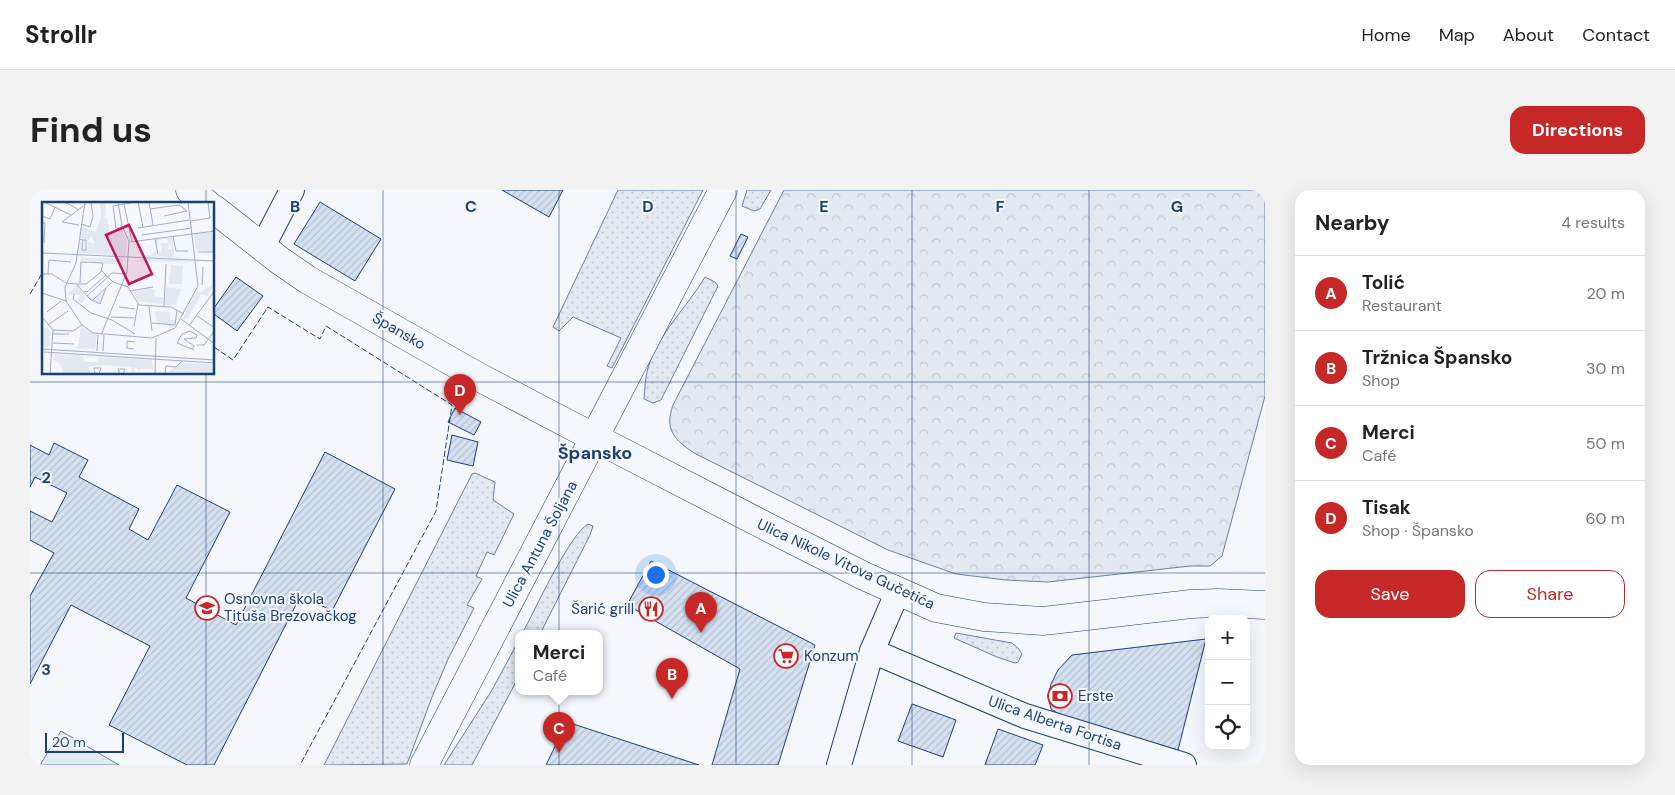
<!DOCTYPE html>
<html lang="en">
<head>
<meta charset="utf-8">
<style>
	:root { --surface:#fff; --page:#f2f2f2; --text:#222; --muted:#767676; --line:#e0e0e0; --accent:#c62828 }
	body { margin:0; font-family:"DM Sans",sans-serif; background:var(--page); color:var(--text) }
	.controls { position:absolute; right:15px; bottom:15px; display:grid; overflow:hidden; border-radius:10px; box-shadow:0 5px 20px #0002 }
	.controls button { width:45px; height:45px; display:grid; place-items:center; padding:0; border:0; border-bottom:1px solid var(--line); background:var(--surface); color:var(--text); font:25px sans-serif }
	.scale { position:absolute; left:15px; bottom:12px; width:79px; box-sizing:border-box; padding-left:5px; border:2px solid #1d3f73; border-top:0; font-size:14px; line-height:18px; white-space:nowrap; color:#1d3f73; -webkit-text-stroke:4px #f4f7fb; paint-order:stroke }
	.you { position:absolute; left:625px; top:384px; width:18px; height:18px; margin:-12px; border:4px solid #fff; border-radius:50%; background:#1a73e8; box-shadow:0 0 0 8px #1a73e833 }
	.badge { display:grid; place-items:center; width:32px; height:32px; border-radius:50%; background:var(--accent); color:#fff; font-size:16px; font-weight:700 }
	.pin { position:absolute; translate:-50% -41px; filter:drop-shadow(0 1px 2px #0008) }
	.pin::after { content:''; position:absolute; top:26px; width:18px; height:15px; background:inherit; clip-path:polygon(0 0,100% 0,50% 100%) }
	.popup { position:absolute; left:485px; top:440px; width:88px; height:65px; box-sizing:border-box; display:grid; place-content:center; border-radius:10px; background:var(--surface); filter:drop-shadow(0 1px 4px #0005); font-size:16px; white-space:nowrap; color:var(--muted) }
	.popup b { font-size:19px; color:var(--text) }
	.popup::after { content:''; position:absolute; left:50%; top:100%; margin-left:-10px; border:10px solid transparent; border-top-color:var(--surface) }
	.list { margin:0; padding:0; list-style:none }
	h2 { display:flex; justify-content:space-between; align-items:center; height:65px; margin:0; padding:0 20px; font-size:21px }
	h2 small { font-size:16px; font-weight:400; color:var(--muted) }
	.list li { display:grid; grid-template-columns:32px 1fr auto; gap:15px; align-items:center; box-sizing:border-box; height:75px; padding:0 20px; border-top:1px solid var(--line) }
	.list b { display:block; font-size:19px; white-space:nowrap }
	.list p { margin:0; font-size:16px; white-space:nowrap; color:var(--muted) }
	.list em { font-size:16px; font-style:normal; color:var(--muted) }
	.actions { display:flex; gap:10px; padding:15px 20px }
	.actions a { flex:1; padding:11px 0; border:1px solid var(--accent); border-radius:15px; text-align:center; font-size:18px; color:var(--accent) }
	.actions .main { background:var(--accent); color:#fff }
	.icon { flex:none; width:28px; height:28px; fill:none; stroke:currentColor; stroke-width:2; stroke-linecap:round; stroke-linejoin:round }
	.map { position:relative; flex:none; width:1235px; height:575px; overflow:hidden; border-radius:15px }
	header { display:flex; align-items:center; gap:30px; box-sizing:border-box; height:70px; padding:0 25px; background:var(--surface); border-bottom:1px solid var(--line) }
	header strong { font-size:24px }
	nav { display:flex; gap:28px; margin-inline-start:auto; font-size:18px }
	.intro { display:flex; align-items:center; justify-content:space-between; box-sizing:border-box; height:120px; padding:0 30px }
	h1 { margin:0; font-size:35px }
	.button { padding:12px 22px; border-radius:15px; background:var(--accent); color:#fff; font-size:18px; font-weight:700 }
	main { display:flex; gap:30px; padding:0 30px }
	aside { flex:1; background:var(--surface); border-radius:15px; box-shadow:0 5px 20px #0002 }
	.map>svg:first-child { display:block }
	.grass { fill:url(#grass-dots); stroke:#687fa3 }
	.forest { fill:url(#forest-crowns); stroke:#687fa3 }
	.pitch { fill:#e3e9f0; stroke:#687fa3 }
	.building { fill:url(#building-hatch); stroke:#1d3f73 }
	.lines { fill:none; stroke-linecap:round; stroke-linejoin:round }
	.street-casing { stroke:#1d3f73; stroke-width:26 }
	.secondary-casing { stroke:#1d3f73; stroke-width:29 }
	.street { stroke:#f4f7fb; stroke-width:24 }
	.secondary { stroke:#f4f7fb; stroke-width:28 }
	.fence { stroke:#1d3f73; stroke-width:1; stroke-dasharray:6 2.5; stroke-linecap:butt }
	.grid { fill:none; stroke:#1d3f73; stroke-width:1; stroke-opacity:0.55 }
	.labels { text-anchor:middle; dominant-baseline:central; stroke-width:4; stroke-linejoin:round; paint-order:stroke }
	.street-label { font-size:15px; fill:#1d3f73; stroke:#f4f7fb }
	.poi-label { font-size:15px; fill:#1d3f73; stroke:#f4f7fb; text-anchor:start }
	.quarter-label { font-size:18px; font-weight:bold; fill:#1d3f73; stroke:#f4f7fb }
	.inset-road { fill:none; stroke:#9eadc5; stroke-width:1 }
	.view { fill:#c2185b; fill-opacity:0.15; stroke:#c2185b; stroke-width:2.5 }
	.inset-edge { fill:none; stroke:#1d3f73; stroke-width:2.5 }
	.grid-label { font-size:16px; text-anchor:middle; font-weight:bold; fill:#1d3f73; stroke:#f4f7fb; stroke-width:4; stroke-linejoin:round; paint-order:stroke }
</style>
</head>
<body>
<header>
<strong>Strollr</strong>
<nav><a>Home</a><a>Map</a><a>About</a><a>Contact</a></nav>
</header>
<div class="intro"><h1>Find us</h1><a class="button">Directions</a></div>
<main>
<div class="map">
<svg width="1235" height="575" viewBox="0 0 1235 575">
	<defs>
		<pattern id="grass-dots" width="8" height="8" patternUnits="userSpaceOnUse" patternTransform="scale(1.25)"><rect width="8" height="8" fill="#e3e9f0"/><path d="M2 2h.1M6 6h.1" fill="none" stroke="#c2c9d1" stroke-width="1.8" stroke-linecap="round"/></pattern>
		<pattern id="forest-crowns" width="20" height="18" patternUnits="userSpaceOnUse" patternTransform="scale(1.25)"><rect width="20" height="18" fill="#e3e9f0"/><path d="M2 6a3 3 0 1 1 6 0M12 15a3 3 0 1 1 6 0" fill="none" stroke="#c2c9d1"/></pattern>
		<pattern id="building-hatch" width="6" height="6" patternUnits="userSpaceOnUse" patternTransform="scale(1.25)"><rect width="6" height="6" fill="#d5e0f0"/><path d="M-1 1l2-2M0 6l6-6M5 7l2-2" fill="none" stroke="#b6c1d1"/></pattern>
	</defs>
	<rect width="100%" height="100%" fill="#f4f7fb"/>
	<g class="grass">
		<path d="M588,0H673L582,178L577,176L591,148L543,127L529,141L523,137Z"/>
		<path d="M717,0H741L730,19L724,21L712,16Z"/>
		<path d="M675,87L685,92L688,96L631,210L623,213L614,209C615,199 615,188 618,178C628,144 657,117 675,87Z"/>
		<path d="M445,283L465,292L463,310L484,324L464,365L457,362L446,386L452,389L437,415L444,418L418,469L402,507L377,574L294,575L442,284Z"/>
		<path d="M558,334L563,336L560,345L510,444H492C504,422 539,345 558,334Z"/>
		<path d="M926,443L982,453L988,458L992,464L988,472L985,473L967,467L924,448Z"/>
		<path d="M489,450V486L442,575H414L462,500Z"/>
	</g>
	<path class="forest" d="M754,0H1235V206L1192,366L1180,376H1160L1018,392L976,390L926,384L858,360L664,263C645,250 634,240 643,215Z"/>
	<path class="pitch" d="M31,541L89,575H10Z"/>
	<g class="building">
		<path d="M472,0H533L519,27Z"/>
		<path d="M290,12L351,49L325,91L264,54Z"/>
		<path d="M711,44L718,47L707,69L700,66Z"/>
		<path d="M206,87L233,106L207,141L184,124V118Z"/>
		<path d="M425,218L451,232L444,245L418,232Z"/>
		<path d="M422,245L448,252L443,276L417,270Z"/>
		<path d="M24,253L58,270L49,287L109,319L99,339L118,350L147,295L200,322L156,408L206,435L295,262L365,299L302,421L271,405L184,575H157L79,535L120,456L41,415L0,494V406L24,363L0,350V321L22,332L37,303L5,287L0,297V255L19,265Z"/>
		<path d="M621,371L785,455L748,575H682L710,479L597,415Z"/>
		<path d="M1176,449L1148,560L1033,527L1021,519L1018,506L1021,494L1028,480L1042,465Z"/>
		<path d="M882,514L926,530L913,567L868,551Z"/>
		<path d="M537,532L669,575H516Z"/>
		<path d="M968,539L1013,555L1005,575H955Z"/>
	</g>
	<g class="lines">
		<g class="street-casing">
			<g id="street">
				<path d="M233,56L262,0"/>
				<path d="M842,461L995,526L1154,575"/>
				<path d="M809,575L842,461L868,401"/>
			</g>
		</g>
		<g class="secondary-casing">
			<g id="secondary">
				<path d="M160,0L177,14"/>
				<path d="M184,19L249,70L278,90L447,186L565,248L755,346L834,386L906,418L954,427L1013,431L1161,414L1188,413L1235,415"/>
				<path d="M394,575L693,0"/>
			</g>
		</g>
		<use href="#street" class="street"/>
		<use href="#secondary" class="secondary"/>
		<g class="fence">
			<path d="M0,104L14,80"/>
			<path d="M184,157L203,170L238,117L290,149L296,136L422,215L406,321L270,575"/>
		</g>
	</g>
	<path class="grid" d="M176,0V14M353,0V575M529,0V575M706,0V575M882,0V575M1059,0V575M176,184V575M0,192H1235M0,383H1235"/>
	<defs>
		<g id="school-ring" transform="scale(1.25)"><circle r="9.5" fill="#f4f7fb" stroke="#c62828" stroke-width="1.5"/><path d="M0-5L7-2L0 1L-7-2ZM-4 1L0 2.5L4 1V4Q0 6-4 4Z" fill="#c62828"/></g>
		<g id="restaurant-ring" transform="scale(1.25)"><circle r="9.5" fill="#f4f7fb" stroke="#c62828" stroke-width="1.5"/><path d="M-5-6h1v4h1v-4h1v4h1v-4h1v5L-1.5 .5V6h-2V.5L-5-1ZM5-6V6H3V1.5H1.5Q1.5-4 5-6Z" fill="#c62828"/></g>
		<g id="supermarket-ring" transform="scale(1.25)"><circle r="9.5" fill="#f4f7fb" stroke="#c62828" stroke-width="1.5"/><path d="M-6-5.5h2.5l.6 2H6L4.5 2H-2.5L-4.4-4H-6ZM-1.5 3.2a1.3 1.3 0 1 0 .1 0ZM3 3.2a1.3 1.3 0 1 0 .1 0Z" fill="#c62828"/></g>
		<g id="bank-ring" transform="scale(1.25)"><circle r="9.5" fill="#f4f7fb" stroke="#c62828" stroke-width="1.5"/><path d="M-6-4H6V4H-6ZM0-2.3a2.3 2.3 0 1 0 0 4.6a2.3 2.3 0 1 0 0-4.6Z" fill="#c62828"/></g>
	</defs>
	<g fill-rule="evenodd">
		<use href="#school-ring" x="177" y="418"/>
		<use href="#restaurant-ring" x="621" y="419"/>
		<use href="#supermarket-ring" x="756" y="466"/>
		<use href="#bank-ring" x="1030" y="506"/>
	</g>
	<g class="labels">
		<g class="street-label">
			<text transform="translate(369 141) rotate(30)">Špansko</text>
			<text transform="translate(510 354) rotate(-62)">Ulica Antuna Šoljana</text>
			<text transform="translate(816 374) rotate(25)">Ulica Nikole Vitova Gučetića</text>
			<text transform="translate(1025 533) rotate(19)">Ulica Alberta Fortisa</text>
		</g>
		<g class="poi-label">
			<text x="194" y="409">Osnovna škola<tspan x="194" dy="17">Tituša Brezovačkog</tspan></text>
			<text x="604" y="419" text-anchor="end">Šarić grill</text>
			<text x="774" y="466">Konzum</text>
			<text x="1048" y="506">Erste</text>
		</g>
		<g class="quarter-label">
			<text x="565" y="263">Špansko</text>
		</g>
	</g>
	<g transform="translate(12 12)">
		<rect width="172" height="172" fill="#f4f7fb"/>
		<path d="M58,0H63L64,14L61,15L65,17L68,30L80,29L84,35V54L37,51V39L40,40L39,48H45L46,40L53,42L50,34L46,38L38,36L40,25L54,30L59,15ZM170,30L172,50L156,48L155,54L152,32ZM125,36L117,38L115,45L114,37L131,36L132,55L142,56L90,54L110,53L113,48L115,52L120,49L118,42L121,41H127L126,48L130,47ZM40,55L47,56H83V59L67,62L41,58L37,61ZM103,57L138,58L152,60L90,59ZM172,82L166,94L159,92L146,117L140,118L156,85V91ZM36,83L41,84L37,86L46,97L53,94L52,98L65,87L57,101L50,100L44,96L40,101L36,99L38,93L25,92ZM104,87H113L112,95H121V102L96,99L91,90ZM4,125L8,129V144L0,145V127ZM39,125L55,133L53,147L30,146L36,145ZM13,152L41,154L42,160H56L57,155L110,158L112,172L111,167H98L97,172V168L92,165L93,172H88H91L89,165L61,163L46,165L49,172H22L18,162L12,158ZM139,161L172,162V171L126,170Z" fill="#e3e9f0"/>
		<path d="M80,29L85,38L84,53L53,52L55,30ZM113,109L127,110L129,118H133L132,123L128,127L126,122L115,121Z" fill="#e3e9f0"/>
		<path d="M129,63L141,64L140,82H127ZM124,85L139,87L134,103H123Z" fill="#e3e9f0"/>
		<path class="inset-road" d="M2,0L29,13M23,0L37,8M43,0L34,61L23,85L24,99L40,123L51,131L110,136L133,126L156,84L146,0M96,0L101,25M107,0L111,23M82,2L90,40M108,7L137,3L145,9M0,14L8,17L13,5M122,14L145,9M149,19L168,16L166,0M20,20L44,2M20,20L37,23M0,21H3L2,41M40,22L48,25L51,14L49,0M81,26H74L71,4L93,0M96,26L147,18M100,33L150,26M131,34L134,49H146M37,37L41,38L40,48H44V38H41M113,37L116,52M88,40L173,29M157,50H173M0,51L173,59M60,69L71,80L86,85L97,103L129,105L142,112M0,72H10L24,81L34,82H44L59,70L61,61L39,60L38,81M6,72L7,58L29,60M34,82L48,97L58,102L64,86M160,83L161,65M42,89L45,90L64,73M88,89L111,85M0,91L24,99M32,92L31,97L49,111L70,118L93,132M45,94L70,71L85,72M51,98L70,80M107,104L110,129M77,105L93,107M122,105L124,62M5,110L19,99M155,114L173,126M0,115L11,128L31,129L40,123M69,115L92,116M139,117L173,142M110,121L133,123L135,108M6,123L26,109M92,124L96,102M147,124L173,88M11,132H27M59,133L85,70L87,39L80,24L76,0M11,141L32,142M155,143H162L173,128M0,147L173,158M92,147L85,146V139L93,140M150,147L152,144L142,137L154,136L155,133L148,129L140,132L135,141L152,148M55,149L56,133M61,149L62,133M2,150L173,161M8,172L11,128M53,172L52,166H59L57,172M78,172L76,167H83L81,172M113,172L114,136M123,172L124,164L134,165L140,159"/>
		<path class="view" d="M87,23L110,72L87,82L64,33Z"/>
		<rect width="172" height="172" class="inset-edge"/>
	</g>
	<g class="grid-label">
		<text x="265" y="22">B</text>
		<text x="441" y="22">C</text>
		<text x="618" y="22">D</text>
		<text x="794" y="22">E</text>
		<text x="970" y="22">F</text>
		<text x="1147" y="22">G</text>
		<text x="16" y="293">2</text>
		<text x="16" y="485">3</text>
	</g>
</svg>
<div class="controls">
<button>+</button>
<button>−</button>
<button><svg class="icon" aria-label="locate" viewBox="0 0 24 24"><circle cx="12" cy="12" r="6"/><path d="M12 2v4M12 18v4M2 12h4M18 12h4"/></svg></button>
</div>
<div class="scale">20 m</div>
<div class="you"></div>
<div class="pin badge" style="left:671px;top:443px">A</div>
<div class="pin badge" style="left:642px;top:509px">B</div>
<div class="pin badge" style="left:529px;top:563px">C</div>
<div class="popup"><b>Merci</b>Café</div>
<div class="pin badge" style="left:430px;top:225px">D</div>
</div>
<aside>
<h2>Nearby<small>4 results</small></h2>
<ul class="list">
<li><span class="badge">A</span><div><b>Tolić</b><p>Restaurant</p></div><em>20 m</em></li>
<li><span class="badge">B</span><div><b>Tržnica Špansko</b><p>Shop</p></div><em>30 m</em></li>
<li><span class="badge">C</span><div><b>Merci</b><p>Café</p></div><em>50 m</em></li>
<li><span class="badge">D</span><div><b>Tisak</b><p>Shop · Špansko</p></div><em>60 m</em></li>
</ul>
<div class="actions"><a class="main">Save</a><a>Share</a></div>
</aside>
</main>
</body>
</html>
